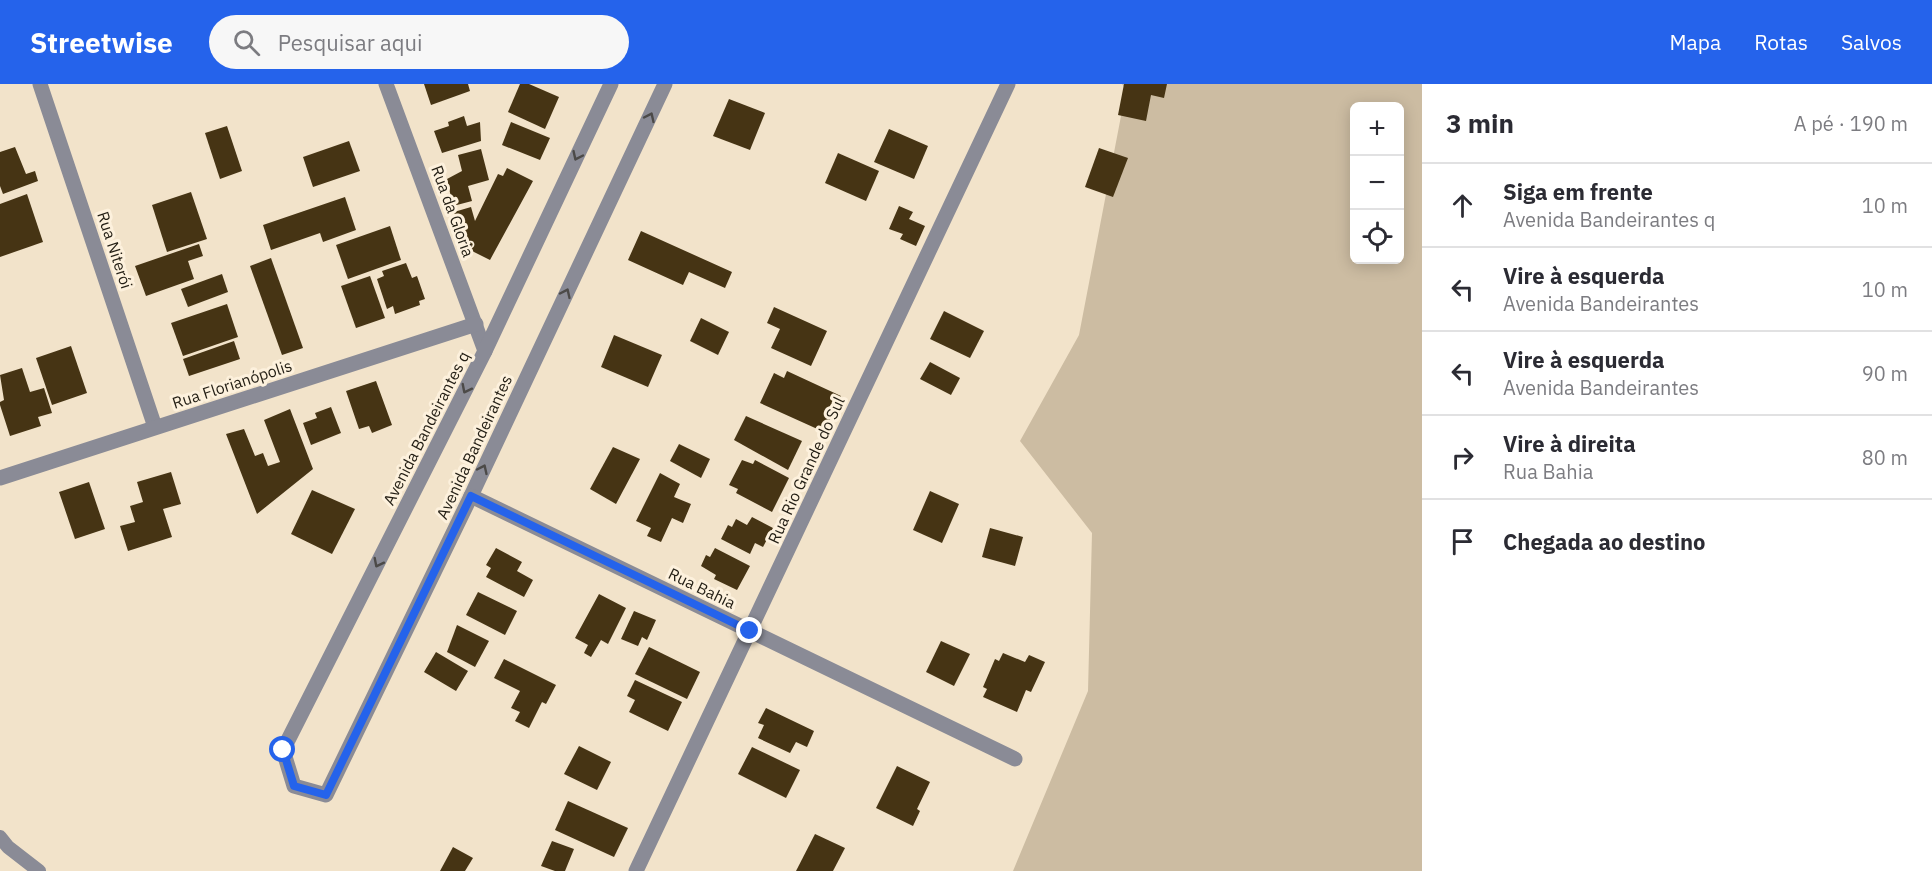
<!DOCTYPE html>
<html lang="pt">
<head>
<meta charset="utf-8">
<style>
	:root { --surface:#fff; --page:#f7f7f7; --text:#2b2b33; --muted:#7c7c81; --line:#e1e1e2; --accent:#2563eb }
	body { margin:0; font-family:"IBM Plex Sans",sans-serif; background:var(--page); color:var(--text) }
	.controls { position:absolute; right:18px; top:18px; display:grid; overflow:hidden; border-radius:9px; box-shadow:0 3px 15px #0003 }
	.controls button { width:54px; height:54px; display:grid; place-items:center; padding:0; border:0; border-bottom:2px solid var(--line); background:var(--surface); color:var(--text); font:30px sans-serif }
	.stop { position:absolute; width:18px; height:18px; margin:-14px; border:4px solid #2563eb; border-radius:50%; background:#fff }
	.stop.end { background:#2563eb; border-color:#fff; box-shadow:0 2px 6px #0008 }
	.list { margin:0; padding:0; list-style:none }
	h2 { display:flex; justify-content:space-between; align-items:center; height:78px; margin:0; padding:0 24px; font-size:26px }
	h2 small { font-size:20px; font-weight:400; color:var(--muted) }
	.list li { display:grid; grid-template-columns:39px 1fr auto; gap:18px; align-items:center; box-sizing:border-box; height:84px; padding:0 24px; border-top:2px solid var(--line) }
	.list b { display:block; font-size:22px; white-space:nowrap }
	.list p { margin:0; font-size:20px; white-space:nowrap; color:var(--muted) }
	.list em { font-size:20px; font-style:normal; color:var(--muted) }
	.icon { flex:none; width:33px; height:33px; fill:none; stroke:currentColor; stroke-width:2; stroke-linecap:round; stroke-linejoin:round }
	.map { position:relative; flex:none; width:1422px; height:787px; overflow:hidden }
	header { display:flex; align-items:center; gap:36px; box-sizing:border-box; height:84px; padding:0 30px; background:var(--accent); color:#fff }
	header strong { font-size:28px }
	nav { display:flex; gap:33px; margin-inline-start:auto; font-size:21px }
	.search { width:420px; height:54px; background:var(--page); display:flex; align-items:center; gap:15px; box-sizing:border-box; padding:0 21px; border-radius:33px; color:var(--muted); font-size:22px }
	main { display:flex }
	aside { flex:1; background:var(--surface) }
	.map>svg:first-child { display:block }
	.green { fill:#ccbca2; fill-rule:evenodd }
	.building { fill:#463414 }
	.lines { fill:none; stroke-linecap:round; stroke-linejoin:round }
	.service { stroke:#8a8b96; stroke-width:14 }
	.minor { stroke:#8a8b96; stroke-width:15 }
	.oneway { stroke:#4c4a48 }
	.route { stroke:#2563eb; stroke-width:8 }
	.labels { text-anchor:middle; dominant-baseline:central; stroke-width:6; stroke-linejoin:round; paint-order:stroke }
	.street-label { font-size:16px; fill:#231e14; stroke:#fdf1dd }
</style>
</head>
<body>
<header>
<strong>Streetwise</strong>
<div class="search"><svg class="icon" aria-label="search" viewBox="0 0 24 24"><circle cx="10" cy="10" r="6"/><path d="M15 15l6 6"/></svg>Pesquisar aqui</div>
<nav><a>Mapa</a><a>Rotas</a><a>Salvos</a></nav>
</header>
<main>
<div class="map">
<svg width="1422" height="787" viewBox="0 0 1422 787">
	<rect width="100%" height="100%" fill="#f2e3ca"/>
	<path class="green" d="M1122,0H1422V787H1013L1088,607L1092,449L1020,357L1079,251L1126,6ZM1354,22H1400V176H1354Z"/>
	<g class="building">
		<path d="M424,0H468L470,7L431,21Z"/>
		<path d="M520,0H529L559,13L545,45L508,28Z"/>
		<path d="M1124,0H1167L1164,14L1151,11L1146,37L1118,31Z"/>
		<path d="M729,15L765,29L750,66L713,52Z"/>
		<path d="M464,32L467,42L480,38L481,57L442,69L434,47L449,42L448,38Z"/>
		<path d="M511,38L550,54L540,76L502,61Z"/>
		<path d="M227,42L242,87L220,95L205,49Z"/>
		<path d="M889,45L928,62L914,95L874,78Z"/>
		<path d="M349,57L360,87L313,103L303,73Z"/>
		<path d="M15,63L26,90L35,87L38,97L3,110L0,102V68Z"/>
		<path d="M1099,64L1128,74L1113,113L1085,103Z"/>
		<path d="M481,65L489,96L468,102L472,117L453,122L447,95L462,87L458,71Z"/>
		<path d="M838,69L879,87L866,117L825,99Z"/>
		<path d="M507,84L533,97L490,176L464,163L454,128L471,123L475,137L498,90L503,92Z"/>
		<path d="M191,108L207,155L167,168L152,121Z"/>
		<path d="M27,110L43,158L0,173V120Z"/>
		<path d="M345,113L356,146L323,158L320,149L271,166L263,141Z"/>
		<path d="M899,122L913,128L909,135L925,142L916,162L900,155L903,150L889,145Z"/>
		<path d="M390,142L401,176L348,195L336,161Z"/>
		<path d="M641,147L732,188L725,204L689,188L683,201L628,176Z"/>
		<path d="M199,160L203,172L188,177L194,195L146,212L135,182Z"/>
		<path d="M271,174L303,264L282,271L250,182Z"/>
		<path d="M406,179L412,194L417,192L425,215L419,217L420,221L395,230L393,222L387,225L377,195L384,192L382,187Z"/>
		<path d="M222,190L228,208L188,223L181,205Z"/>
		<path d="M370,192L385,234L356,244L341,202Z"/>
		<path d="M227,220L238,253L183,272L171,239Z"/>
		<path d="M774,223L827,247L811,282L771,264L780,245L767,239Z"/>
		<path d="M944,227L984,247L970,274L930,255Z"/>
		<path d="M701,234L729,248L718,271L690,257Z"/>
		<path d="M614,251L662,271L648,303L601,283Z"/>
		<path d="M234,257L240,275L189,292L183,275Z"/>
		<path d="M71,262L87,309L52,321L36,274Z"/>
		<path d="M930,278L960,294L951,311L920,295Z"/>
		<path d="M22,284L30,308L44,304L52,329L38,333L41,342L10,352L0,321V318L4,316L0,291Z"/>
		<path d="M787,287L841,312L824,348L760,319L774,289L784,294Z"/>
		<path d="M376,297L392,341L372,349L369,342L359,345L346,307Z"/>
		<path d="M331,323L341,349L311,361L303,339L317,334L315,329Z"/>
		<path d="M290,325L313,385L257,430L226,350L244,345L255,372L263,369L268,382L280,378L264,336Z"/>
		<path d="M746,332L802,357L788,386L734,356Z"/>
		<path d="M679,360L710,375L701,394L670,377Z"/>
		<path d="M613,363L640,375L616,420L590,405Z"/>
		<path d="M742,376L753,380L755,376L789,394L772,428L736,409L738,405L729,401Z"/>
		<path d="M171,388L181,420L163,425L172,453L128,467L120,442L135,438L130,422L143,418L137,398Z"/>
		<path d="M660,389L680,400L674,413L691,420L683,439L672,434L661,458L647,452L651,444L636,437Z"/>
		<path d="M89,398L105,445L75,455L59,408Z"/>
		<path d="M312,406L355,425L332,470L291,450Z"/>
		<path d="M930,407L959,420L942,459L913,446Z"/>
		<path d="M752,433L773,444L763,463L755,459L750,470L721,455L728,441L732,443L736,435L747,441Z"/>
		<path d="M990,444L1023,453L1015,482L982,473Z"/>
		<path d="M496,464L522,478L517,487L533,496L524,513L486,493L491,484L486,481Z"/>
		<path d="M715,464L750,482L737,506L714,495L716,491L701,482L706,471L710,473Z"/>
		<path d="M478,508L517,527L505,551L466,531Z"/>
		<path d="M599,510L626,524L608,560L601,556L591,573L584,569L588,561L575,554Z"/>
		<path d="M634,527L656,536L647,556L642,553L638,562L621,555Z"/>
		<path d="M457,541L489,557L475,583L447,568Z"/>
		<path d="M941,557L970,570L954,602L926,588Z"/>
		<path d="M649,563L700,588L687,615L635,590Z"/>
		<path d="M436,568L468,587L456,607L424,588Z"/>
		<path d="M1003,569L1025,578L1029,571L1045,578L1031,608L1026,606L1017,628L983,613L987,605L983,603L995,575L999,577Z"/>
		<path d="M504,575L556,601L546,620L542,618L529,644L515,637L520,628L511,624L520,607L494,594Z"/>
		<path d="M635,596L682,618L668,647L629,628L635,616L627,612Z"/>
		<path d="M766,624L814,647L807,663L796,658L790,669L758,654L764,641L758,639Z"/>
		<path d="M579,662L611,678L597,706L564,690Z"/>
		<path d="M752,663L800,686L786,714L738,690Z"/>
		<path d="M897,682L930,698L917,725L920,727L913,742L876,724Z"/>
		<path d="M568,717L628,744L614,773L555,746Z"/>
		<path d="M815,750L845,764L833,787H796Z"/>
		<path d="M552,757L574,765L565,787H555L541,782Z"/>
		<path d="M453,763L473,774L465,787H440Z"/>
	</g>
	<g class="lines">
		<path class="service" d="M0,753L8,763L39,787"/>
		<g class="minor">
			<path d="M40,0L155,343"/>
			<path d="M386,0L485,267"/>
			<path d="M611,0L485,267L283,666L294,702L326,711L471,412L665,0"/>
			<path d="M0,394L476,240"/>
			<path d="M471,412L1015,675"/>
			<path d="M636,787L1008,0"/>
		</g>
	</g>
	<defs><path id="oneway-chevron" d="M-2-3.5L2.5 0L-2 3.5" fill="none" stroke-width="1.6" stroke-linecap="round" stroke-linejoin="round" transform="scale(1.5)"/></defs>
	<g class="oneway">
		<use href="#oneway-chevron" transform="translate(650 33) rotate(-65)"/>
		<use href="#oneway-chevron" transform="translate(577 72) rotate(115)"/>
		<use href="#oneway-chevron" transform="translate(566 209) rotate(-65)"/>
		<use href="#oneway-chevron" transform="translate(466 305) rotate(117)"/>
		<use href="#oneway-chevron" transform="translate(483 385) rotate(-65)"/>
		<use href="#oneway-chevron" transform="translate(378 479) rotate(117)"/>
	</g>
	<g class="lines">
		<path class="route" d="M283,666L294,702L326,711L471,412L750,547"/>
	</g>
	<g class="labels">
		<g class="street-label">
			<text transform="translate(453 127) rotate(70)">Rua da Gloria</text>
			<text transform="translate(115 166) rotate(72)">Rua Niterói</text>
			<text transform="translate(232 300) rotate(-18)">Rua Florianópolis</text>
			<text transform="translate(426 344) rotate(-63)">Avenida Bandeirantes q</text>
			<text transform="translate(474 363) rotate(-65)">Avenida Bandeirantes</text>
			<text transform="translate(806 386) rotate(-65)">Rua Rio Grande do Sul</text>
			<text transform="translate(702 504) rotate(26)">Rua Bahia</text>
		</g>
	</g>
</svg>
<div class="controls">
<button>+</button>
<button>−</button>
<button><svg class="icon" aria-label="locate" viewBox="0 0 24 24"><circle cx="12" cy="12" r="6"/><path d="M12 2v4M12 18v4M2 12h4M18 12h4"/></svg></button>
</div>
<div class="stop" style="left:283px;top:666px"></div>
<div class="stop end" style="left:750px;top:547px"></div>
</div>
<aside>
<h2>3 min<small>A pé · 190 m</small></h2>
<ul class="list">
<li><svg class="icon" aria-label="ahead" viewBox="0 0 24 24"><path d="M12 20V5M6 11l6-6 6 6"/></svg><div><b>Siga em frente</b><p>Avenida Bandeirantes q</p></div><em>10 m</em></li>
<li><svg class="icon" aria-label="left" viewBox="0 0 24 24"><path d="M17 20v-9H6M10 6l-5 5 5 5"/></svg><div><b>Vire à esquerda</b><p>Avenida Bandeirantes</p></div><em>10 m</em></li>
<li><svg class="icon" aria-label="left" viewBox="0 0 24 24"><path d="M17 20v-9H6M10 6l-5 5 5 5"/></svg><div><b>Vire à esquerda</b><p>Avenida Bandeirantes</p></div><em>90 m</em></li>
<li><svg class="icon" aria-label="right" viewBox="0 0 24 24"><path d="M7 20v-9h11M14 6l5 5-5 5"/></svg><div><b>Vire à direita</b><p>Rua Bahia</p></div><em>80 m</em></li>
<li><svg class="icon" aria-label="arrive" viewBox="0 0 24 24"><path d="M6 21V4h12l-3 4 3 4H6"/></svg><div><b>Chegada ao destino</b></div></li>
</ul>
</aside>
</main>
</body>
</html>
